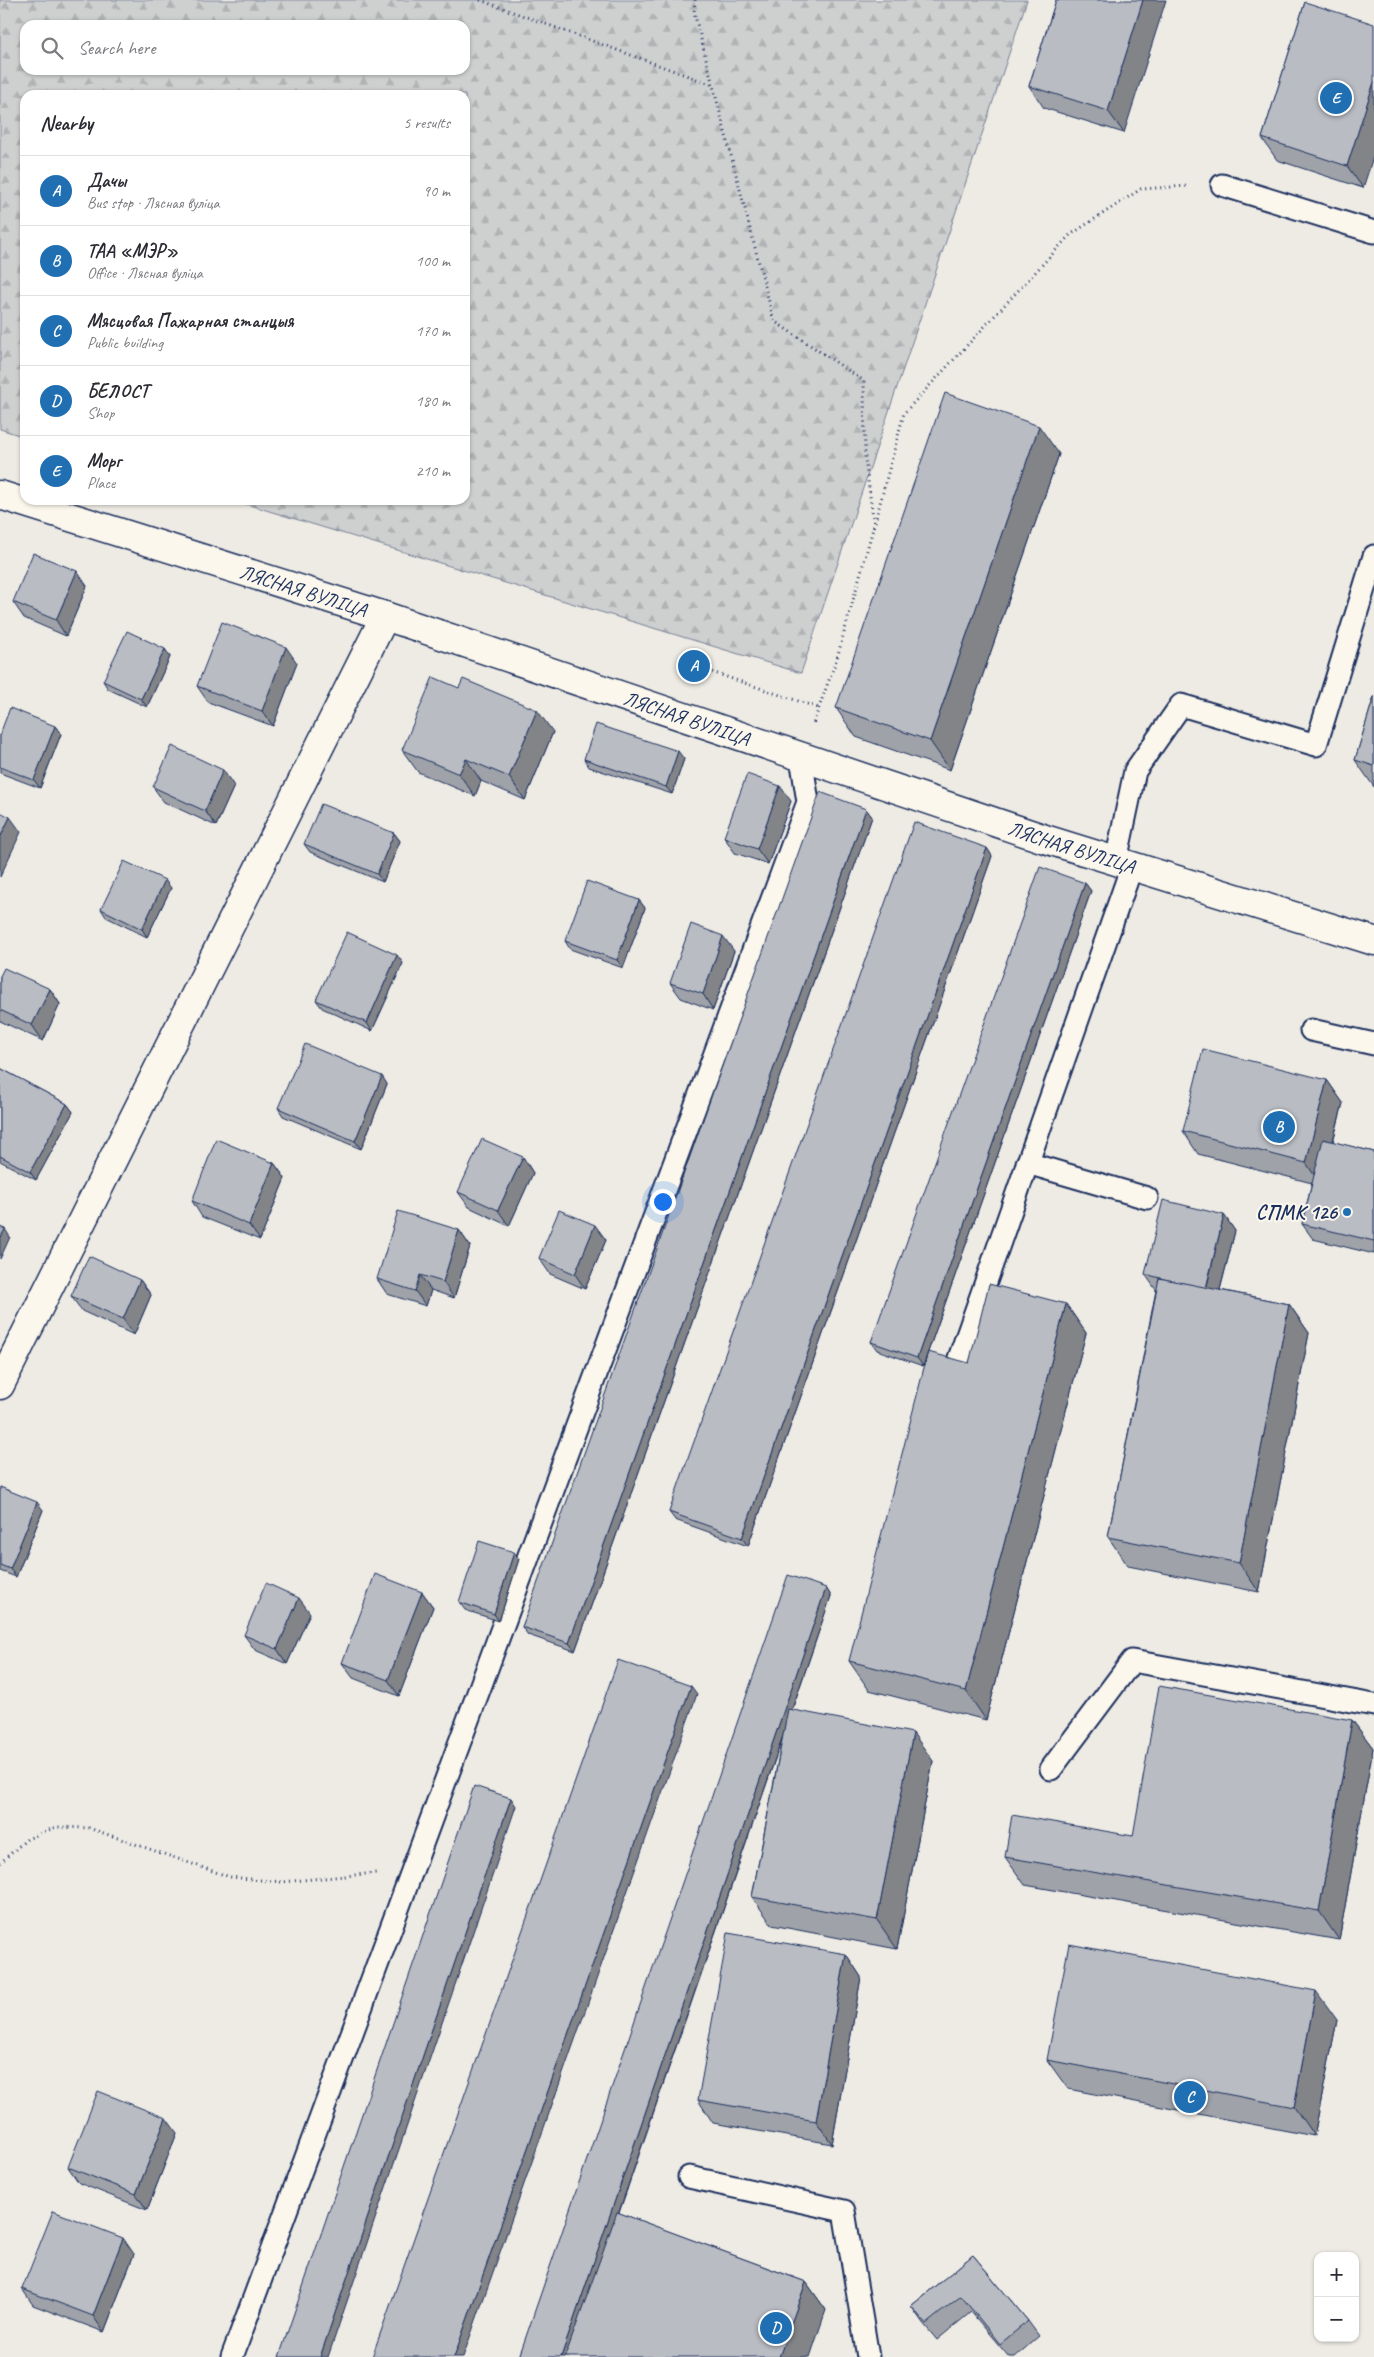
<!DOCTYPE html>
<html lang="en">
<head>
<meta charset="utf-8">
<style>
	:root { --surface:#fff; --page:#f7f7f7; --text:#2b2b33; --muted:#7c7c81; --line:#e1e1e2; --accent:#1f6fb2 }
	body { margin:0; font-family:Caveat,sans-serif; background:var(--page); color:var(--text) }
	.controls { position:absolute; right:15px; bottom:15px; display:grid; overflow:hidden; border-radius:10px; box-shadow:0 1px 4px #0004 }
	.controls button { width:45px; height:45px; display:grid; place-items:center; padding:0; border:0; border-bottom:1px solid var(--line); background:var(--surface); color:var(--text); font:25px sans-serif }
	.you { position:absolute; left:662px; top:1201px; width:18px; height:18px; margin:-12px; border:4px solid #fff; border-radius:50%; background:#1a73e8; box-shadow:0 0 0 8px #1a73e833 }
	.badge { display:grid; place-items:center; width:32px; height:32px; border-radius:50%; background:var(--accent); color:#fff; font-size:16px; font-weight:700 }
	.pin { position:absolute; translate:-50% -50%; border:2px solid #fff; box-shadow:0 1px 5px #0006 }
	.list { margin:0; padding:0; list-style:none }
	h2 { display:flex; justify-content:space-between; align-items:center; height:65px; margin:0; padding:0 20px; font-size:21px }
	h2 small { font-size:16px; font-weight:400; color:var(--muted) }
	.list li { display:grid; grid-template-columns:32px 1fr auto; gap:15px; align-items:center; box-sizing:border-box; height:70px; padding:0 20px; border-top:1px solid var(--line) }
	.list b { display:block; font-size:19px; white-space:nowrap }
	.list p { margin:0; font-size:16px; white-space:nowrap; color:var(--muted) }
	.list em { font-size:16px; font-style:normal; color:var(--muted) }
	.icon { flex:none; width:28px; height:28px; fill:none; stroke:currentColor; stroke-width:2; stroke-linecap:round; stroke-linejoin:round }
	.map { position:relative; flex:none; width:1374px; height:2357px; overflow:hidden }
	.search { position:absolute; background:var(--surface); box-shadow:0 1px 4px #0004; left:20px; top:20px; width:450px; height:55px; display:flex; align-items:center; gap:12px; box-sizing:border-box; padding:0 18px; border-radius:15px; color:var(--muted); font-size:19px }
	.panel { position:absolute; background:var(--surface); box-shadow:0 1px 4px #0004; left:20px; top:90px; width:450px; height:415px; border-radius:15px }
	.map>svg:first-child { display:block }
	.forest { fill:url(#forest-firs); stroke:#747f96; fill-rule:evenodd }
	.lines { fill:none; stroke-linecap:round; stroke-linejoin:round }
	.service-casing { stroke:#1b2f5e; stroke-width:25 }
	.minor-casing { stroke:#1b2f5e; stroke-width:31 }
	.tertiary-casing { stroke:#1b2f5e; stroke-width:31 }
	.path { stroke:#1b2f5e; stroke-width:3; stroke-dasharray:1 4; stroke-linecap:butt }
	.service { stroke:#fbf7ec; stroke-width:21 }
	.minor { stroke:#fbf7ec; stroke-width:28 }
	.tertiary { stroke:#fbf7ec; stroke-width:28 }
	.wall { fill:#9fa2a8; stroke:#1b2f5e }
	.shaded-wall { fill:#828488; stroke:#1b2f5e }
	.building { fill:#b9bcc3; stroke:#1b2f5e }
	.poi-dot { fill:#1f6fb2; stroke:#fbf7ec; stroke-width:2 }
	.labels { text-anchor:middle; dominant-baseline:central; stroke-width:4; stroke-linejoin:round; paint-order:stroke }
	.street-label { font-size:20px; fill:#1b2f5e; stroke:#fbf7ec }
	.poi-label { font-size:20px; font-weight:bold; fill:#1b2f5e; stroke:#fbf7ec; text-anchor:end }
</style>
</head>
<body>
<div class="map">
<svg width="1374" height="2357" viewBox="0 0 1374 2357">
	<defs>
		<pattern id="forest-firs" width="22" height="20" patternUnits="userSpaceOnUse" patternTransform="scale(1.25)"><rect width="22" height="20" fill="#cecfcf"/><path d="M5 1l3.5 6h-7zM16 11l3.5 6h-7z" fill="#b0b2b4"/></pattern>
	</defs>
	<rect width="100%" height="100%" fill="#eeebe4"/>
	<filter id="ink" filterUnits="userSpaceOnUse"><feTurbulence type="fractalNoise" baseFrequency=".02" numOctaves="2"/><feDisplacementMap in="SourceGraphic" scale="10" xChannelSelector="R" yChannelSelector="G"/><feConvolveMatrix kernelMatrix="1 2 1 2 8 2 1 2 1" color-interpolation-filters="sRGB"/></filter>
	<g filter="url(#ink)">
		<path class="forest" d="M0,0H1027L801,673L233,500H465V95H25V437L0,429ZM25,25H465V70H25Z"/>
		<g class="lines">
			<g class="service-casing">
				<g id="service">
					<path d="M1222,185L1374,232"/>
					<path d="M1116,861L1135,771L1181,705L1316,745L1374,556"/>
					<path d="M1311,1030L1374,1044"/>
					<path d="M1027,1163L1147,1198"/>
					<path d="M957,1364L1132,866"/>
					<path d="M1051,1769L1132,1661L1374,1705"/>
					<path d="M689,2177L844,2211L868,2357"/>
					<path d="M232,2357L808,802L801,757"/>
				</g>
			</g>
			<g class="minor-casing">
				<path id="minor" d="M0,1385L385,616"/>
			</g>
			<g class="tertiary-casing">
				<g id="tertiary">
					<path id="s1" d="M0,495L385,616L1045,839L1374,941"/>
				</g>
			</g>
			<g class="path">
				<path d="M480,0L713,85"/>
				<path d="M695,0L694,12L774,321L864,381L865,459L874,525L837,658L813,724"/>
				<path d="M875,522L904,413L1070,235L1141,189L1189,186"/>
				<path d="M689,681L694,666L819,708"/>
				<path d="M0,1863L27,1839L56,1827L89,1828L230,1877L282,1882L376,1873"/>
			</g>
			<use href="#service" class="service"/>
			<use href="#minor" class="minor"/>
			<use href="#tertiary" class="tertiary"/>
		</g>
		<g class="wall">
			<path d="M1056,0L1124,133L1044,108L1029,86Z"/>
			<path d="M1305,2L1363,188L1277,160L1262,138Z"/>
			<path d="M1059,454L950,770L856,737L836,708Z"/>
			<path d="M87,586L66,636L24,618L13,602Z"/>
			<path d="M165,649L170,657L147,707L108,689L103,681Z"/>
			<path d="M297,663L273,726L208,702L197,686Z"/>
			<path d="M1374,696V787L1355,760Z"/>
			<path d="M55,726L61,734L40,788L0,773V734Z"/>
			<path d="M553,732L525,800L481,781L475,796L418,772L402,750Z"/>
			<path d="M584,759H684L672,794L589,767Z"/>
			<path d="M234,786L216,826L164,802L153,787Z"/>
			<path d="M791,801L768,864L735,853L724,837Z"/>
			<path d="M866,809L872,817L575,1651L528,1635L522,1627Z"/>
			<path d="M394,833L400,841L383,882L310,852L304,844Z"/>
			<path d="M987,848L992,856L748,1546L675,1520L669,1512Z"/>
			<path d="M1085,883L1091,891L923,1366L877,1350L871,1342Z"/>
			<path d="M171,888L147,937L106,917L101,909Z"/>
			<path d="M639,900L645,908L623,968L570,949L565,941Z"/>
			<path d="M734,951L713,1010L681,998L670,983Z"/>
			<path d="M403,963L372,1031L322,1008L316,1000Z"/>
			<path d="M0,976L50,989L60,1004L43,1041L0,1021Z"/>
			<path d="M0,1068L67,1104L73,1112L36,1180L0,1161Z"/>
			<path d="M1327,1080L1343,1103L1333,1142L1374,1152V1254L1313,1239L1302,1224L1312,1183L1198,1154L1183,1131Z"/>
			<path d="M387,1084L361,1149L283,1116L278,1108Z"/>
			<path d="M523,1157L533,1173L509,1226L469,1207L458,1192Z"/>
			<path d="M274,1163L285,1178L260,1240L202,1217L192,1201Z"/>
			<path d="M1224,1215L1235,1231L1220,1290L1289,1304L1309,1333L1259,1592L1128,1566L1108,1537L1156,1290L1145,1274Z"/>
			<path d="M459,1230L470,1246L454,1298L431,1290L426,1306L387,1294L377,1279Z"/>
			<path d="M606,1240L585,1289L550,1274L539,1258Z"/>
			<path d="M140,1280L151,1295L134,1335L82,1311L71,1296Z"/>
			<path d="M1066,1304L1086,1333L986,1720L869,1690L849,1661L969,1363Z"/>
			<path d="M0,1487L43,1510L16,1577L0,1571Z"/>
			<path d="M519,1559L499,1621L465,1610L459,1602Z"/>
			<path d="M826,1588L831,1596L792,1710L933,1761L897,1949L772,1925L752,1897L782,1739L619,2213L806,2282L826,2310L519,2357Z"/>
			<path d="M422,1592L433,1607L399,1696L353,1678L342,1663Z"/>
			<path d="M310,1613L287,1664L255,1650L244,1635Z"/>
			<path d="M1352,1720L1373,1748L1339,1940L1025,1885L1005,1857L1133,1836Z"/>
			<path d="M846,1954L861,1977L832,2144L713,2123L698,2100Z"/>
			<path d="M1337,2020L1314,2136L1068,2089L1047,2060Z"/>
			<path d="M177,2133L147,2210L79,2183L68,2167Z"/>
			<path d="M134,2254L104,2332L33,2305L22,2289Z"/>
			<path d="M973,2255L1028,2321L1039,2336L1015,2357H1009L971,2312L937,2340L922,2322L911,2306Z"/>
		</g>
		<g class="shaded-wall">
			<path d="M1143,0H1166L1124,133L1108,111Z"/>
			<path d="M1374,82V154L1363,188L1347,166Z"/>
			<path d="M1039,426L1059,454L950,770L930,741Z"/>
			<path d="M77,571L87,586L66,636L56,620Z"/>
			<path d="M286,647L297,663L273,726L262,711Z"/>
			<path d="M165,649L170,657L147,707L141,699Z"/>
			<path d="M537,710L553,732L525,800L509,777Z"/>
			<path d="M55,726L61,734L40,788L34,780Z"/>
			<path d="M678,751L684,759L672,794L666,787Z"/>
			<path d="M466,759L481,781L475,796L459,774Z"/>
			<path d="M223,770L234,786L216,826L205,811Z"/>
			<path d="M780,786L791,801L768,864L757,849Z"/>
			<path d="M866,809L872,817L575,1651L569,1643Z"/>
			<path d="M10,817L21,832L0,877V838Z"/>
			<path d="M394,833L400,841L383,882L377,874Z"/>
			<path d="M987,848L992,856L748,1546L742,1538Z"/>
			<path d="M165,880L171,888L147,937L142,929Z"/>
			<path d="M1085,883L1091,891L923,1366L917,1358Z"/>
			<path d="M639,900L645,908L623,968L617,960Z"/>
			<path d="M723,936L734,951L713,1010L703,994Z"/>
			<path d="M397,955L403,963L372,1031L367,1023Z"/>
			<path d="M50,989L60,1004L43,1041L32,1025Z"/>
			<path d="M382,1076L387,1084L361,1149L355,1141Z"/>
			<path d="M1327,1080L1343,1103L1321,1185L1306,1163Z"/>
			<path d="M67,1104L73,1112L36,1180L30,1172Z"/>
			<path d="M523,1157L533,1173L509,1226L498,1210Z"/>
			<path d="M274,1163L285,1178L260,1240L249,1225Z"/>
			<path d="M1224,1215L1235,1231L1216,1305L1206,1290Z"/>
			<path d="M595,1225L606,1240L585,1289L575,1274Z"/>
			<path d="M5,1229L10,1237L0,1259V1239Z"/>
			<path d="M459,1230L470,1246L454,1298L443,1282Z"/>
			<path d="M420,1275L431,1290L426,1306L415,1291Z"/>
			<path d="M140,1280L151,1295L134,1335L123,1319Z"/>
			<path d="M1066,1304L1086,1333L986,1720L966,1691Z"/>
			<path d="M1289,1304L1309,1333L1259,1592L1239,1563Z"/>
			<path d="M37,1502L43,1510L16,1577L10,1569Z"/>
			<path d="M514,1552L519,1559L499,1621L494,1614Z"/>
			<path d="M826,1588L831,1596L569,2357H561Z"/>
			<path d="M422,1592L433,1607L399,1696L388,1680Z"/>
			<path d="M299,1598L310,1613L287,1664L277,1649Z"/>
			<path d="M691,1686L697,1694L463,2357H454Z"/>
			<path d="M1352,1720L1373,1748L1339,1940L1319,1911Z"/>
			<path d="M913,1733L933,1761L897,1949L877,1920Z"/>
			<path d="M511,1798L516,1806L328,2357H320Z"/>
			<path d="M846,1954L861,1977L832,2144L816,2121Z"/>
			<path d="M1316,1991L1337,2020L1314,2136L1294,2107Z"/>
			<path d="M166,2118L177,2133L147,2210L136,2194Z"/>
			<path d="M123,2238L134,2254L104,2332L93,2316Z"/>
			<path d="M806,2282L826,2310L810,2357H779Z"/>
		</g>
		<g class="building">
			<path d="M1056,0H1143L1108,111L1029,86Z"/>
			<path d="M1305,2L1374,24V82L1347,166L1262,138Z"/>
			<path d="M945,393L1039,426L930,741L836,708Z"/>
			<path d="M33,553L77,571L56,620L13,602Z"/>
			<path d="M222,622L286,647L262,711L197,686Z"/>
			<path d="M127,631L165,649L141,699L103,681Z"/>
			<path d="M433,677L459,688L463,679L537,710L509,777L466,759L459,774L402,750Z"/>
			<path d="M1374,696V766L1355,760Z"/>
			<path d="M10,708L55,726L34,780L0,767V734Z"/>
			<path d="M596,724L678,751L666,787L584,759Z"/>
			<path d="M172,746L223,770L205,811L153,787Z"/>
			<path d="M747,774L780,786L757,849L724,837Z"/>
			<path d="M820,792L866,809L569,1643L522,1627Z"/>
			<path d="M321,804L394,833L377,874L304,844Z"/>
			<path d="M0,812L10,817L0,838Z"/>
			<path d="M914,822L987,848L742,1538L669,1512Z"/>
			<path d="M124,861L165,880L142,929L101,909Z"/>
			<path d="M1040,867L1085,883L917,1358L871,1342Z"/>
			<path d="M587,881L639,900L617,960L565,941Z"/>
			<path d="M691,924L723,936L703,994L670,983Z"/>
			<path d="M347,932L397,955L367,1023L316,1000Z"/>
			<path d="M4,968L50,989L32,1025L0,1010V976Z"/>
			<path d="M305,1044L382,1076L355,1141L278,1108Z"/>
			<path d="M1203,1049L1327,1080L1306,1163L1183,1131Z"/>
			<path d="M0,1068L67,1104L30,1172L0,1156Z"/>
			<path d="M216,1139L274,1163L249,1225L192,1201Z"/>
			<path d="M482,1139L523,1157L498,1210L458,1192Z"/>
			<path d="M1323,1139L1374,1152V1241L1302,1224Z"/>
			<path d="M1163,1200L1224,1215L1206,1288L1164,1279L1145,1274Z"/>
			<path d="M559,1210L595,1225L575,1274L539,1258Z"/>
			<path d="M398,1211L459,1230L443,1282L420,1275L415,1291L377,1279Z"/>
			<path d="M0,1227L5,1229L0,1239Z"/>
			<path d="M89,1256L140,1280L123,1319L71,1296Z"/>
			<path d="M1159,1278L1289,1304L1239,1563L1108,1537Z"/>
			<path d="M989,1284L1066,1304L966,1691L849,1661L928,1352L969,1363Z"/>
			<path d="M0,1487L37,1502L10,1569L0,1565Z"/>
			<path d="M479,1541L514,1552L494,1614L459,1602Z"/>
			<path d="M375,1574L422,1592L388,1680L342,1663Z"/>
			<path d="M788,1575L826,1588L561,2357H519Z"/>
			<path d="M266,1583L299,1598L277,1649L244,1635Z"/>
			<path d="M618,1660L691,1686L454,2357H372Z"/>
			<path d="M1159,1686L1352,1720L1319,1911L1005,1857L1012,1815L1133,1836Z"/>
			<path d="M788,1709L913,1733L877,1920L752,1897Z"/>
			<path d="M474,1786L511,1798L320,2357H279Z"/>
			<path d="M728,1933L846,1954L816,2121L698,2100Z"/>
			<path d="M1069,1944L1316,1991L1294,2107L1047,2060Z"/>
			<path d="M98,2091L166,2118L136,2194L68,2167Z"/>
			<path d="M53,2211L123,2238L93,2316L22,2289Z"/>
			<path d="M617,2212L806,2282L779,2357H565Z"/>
			<path d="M973,2255L1028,2321L1000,2344L961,2296L926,2324L911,2306Z"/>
		</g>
	</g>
	<circle class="poi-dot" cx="1347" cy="1212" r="5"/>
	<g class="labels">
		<g class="street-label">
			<text stroke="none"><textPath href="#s1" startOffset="318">ЛЯСНАЯ ВУЛІЦА</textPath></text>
			<text stroke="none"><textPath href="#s1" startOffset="722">ЛЯСНАЯ ВУЛІЦА</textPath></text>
			<text stroke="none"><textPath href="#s1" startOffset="1128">ЛЯСНАЯ ВУЛІЦА</textPath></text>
		</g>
		<g class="poi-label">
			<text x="1337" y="1212">СПМК 126</text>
		</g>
	</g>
</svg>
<div class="controls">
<button>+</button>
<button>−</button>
</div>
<div class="you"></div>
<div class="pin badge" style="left:694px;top:666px">A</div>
<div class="pin badge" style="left:1279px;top:1127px">B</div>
<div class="pin badge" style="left:1190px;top:2097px">C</div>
<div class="pin badge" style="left:776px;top:2328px">D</div>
<div class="pin badge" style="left:1336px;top:98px">E</div>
<div class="search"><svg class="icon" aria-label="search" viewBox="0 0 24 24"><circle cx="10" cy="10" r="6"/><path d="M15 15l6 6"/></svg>Search here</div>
<section class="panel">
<h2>Nearby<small>5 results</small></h2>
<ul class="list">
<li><span class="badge">A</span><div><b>Дачы</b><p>Bus stop · Лясная вуліца</p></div><em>90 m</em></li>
<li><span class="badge">B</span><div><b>ТАА «МЭР»</b><p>Office · Лясная вуліца</p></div><em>100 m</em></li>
<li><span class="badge">C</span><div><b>Мясцовая Пажарная станцыя</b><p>Public building</p></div><em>170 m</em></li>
<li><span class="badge">D</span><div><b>БЕЛОСТ</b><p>Shop</p></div><em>180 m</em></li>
<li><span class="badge">E</span><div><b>Морг</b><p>Place</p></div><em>210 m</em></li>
</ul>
</section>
</div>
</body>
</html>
